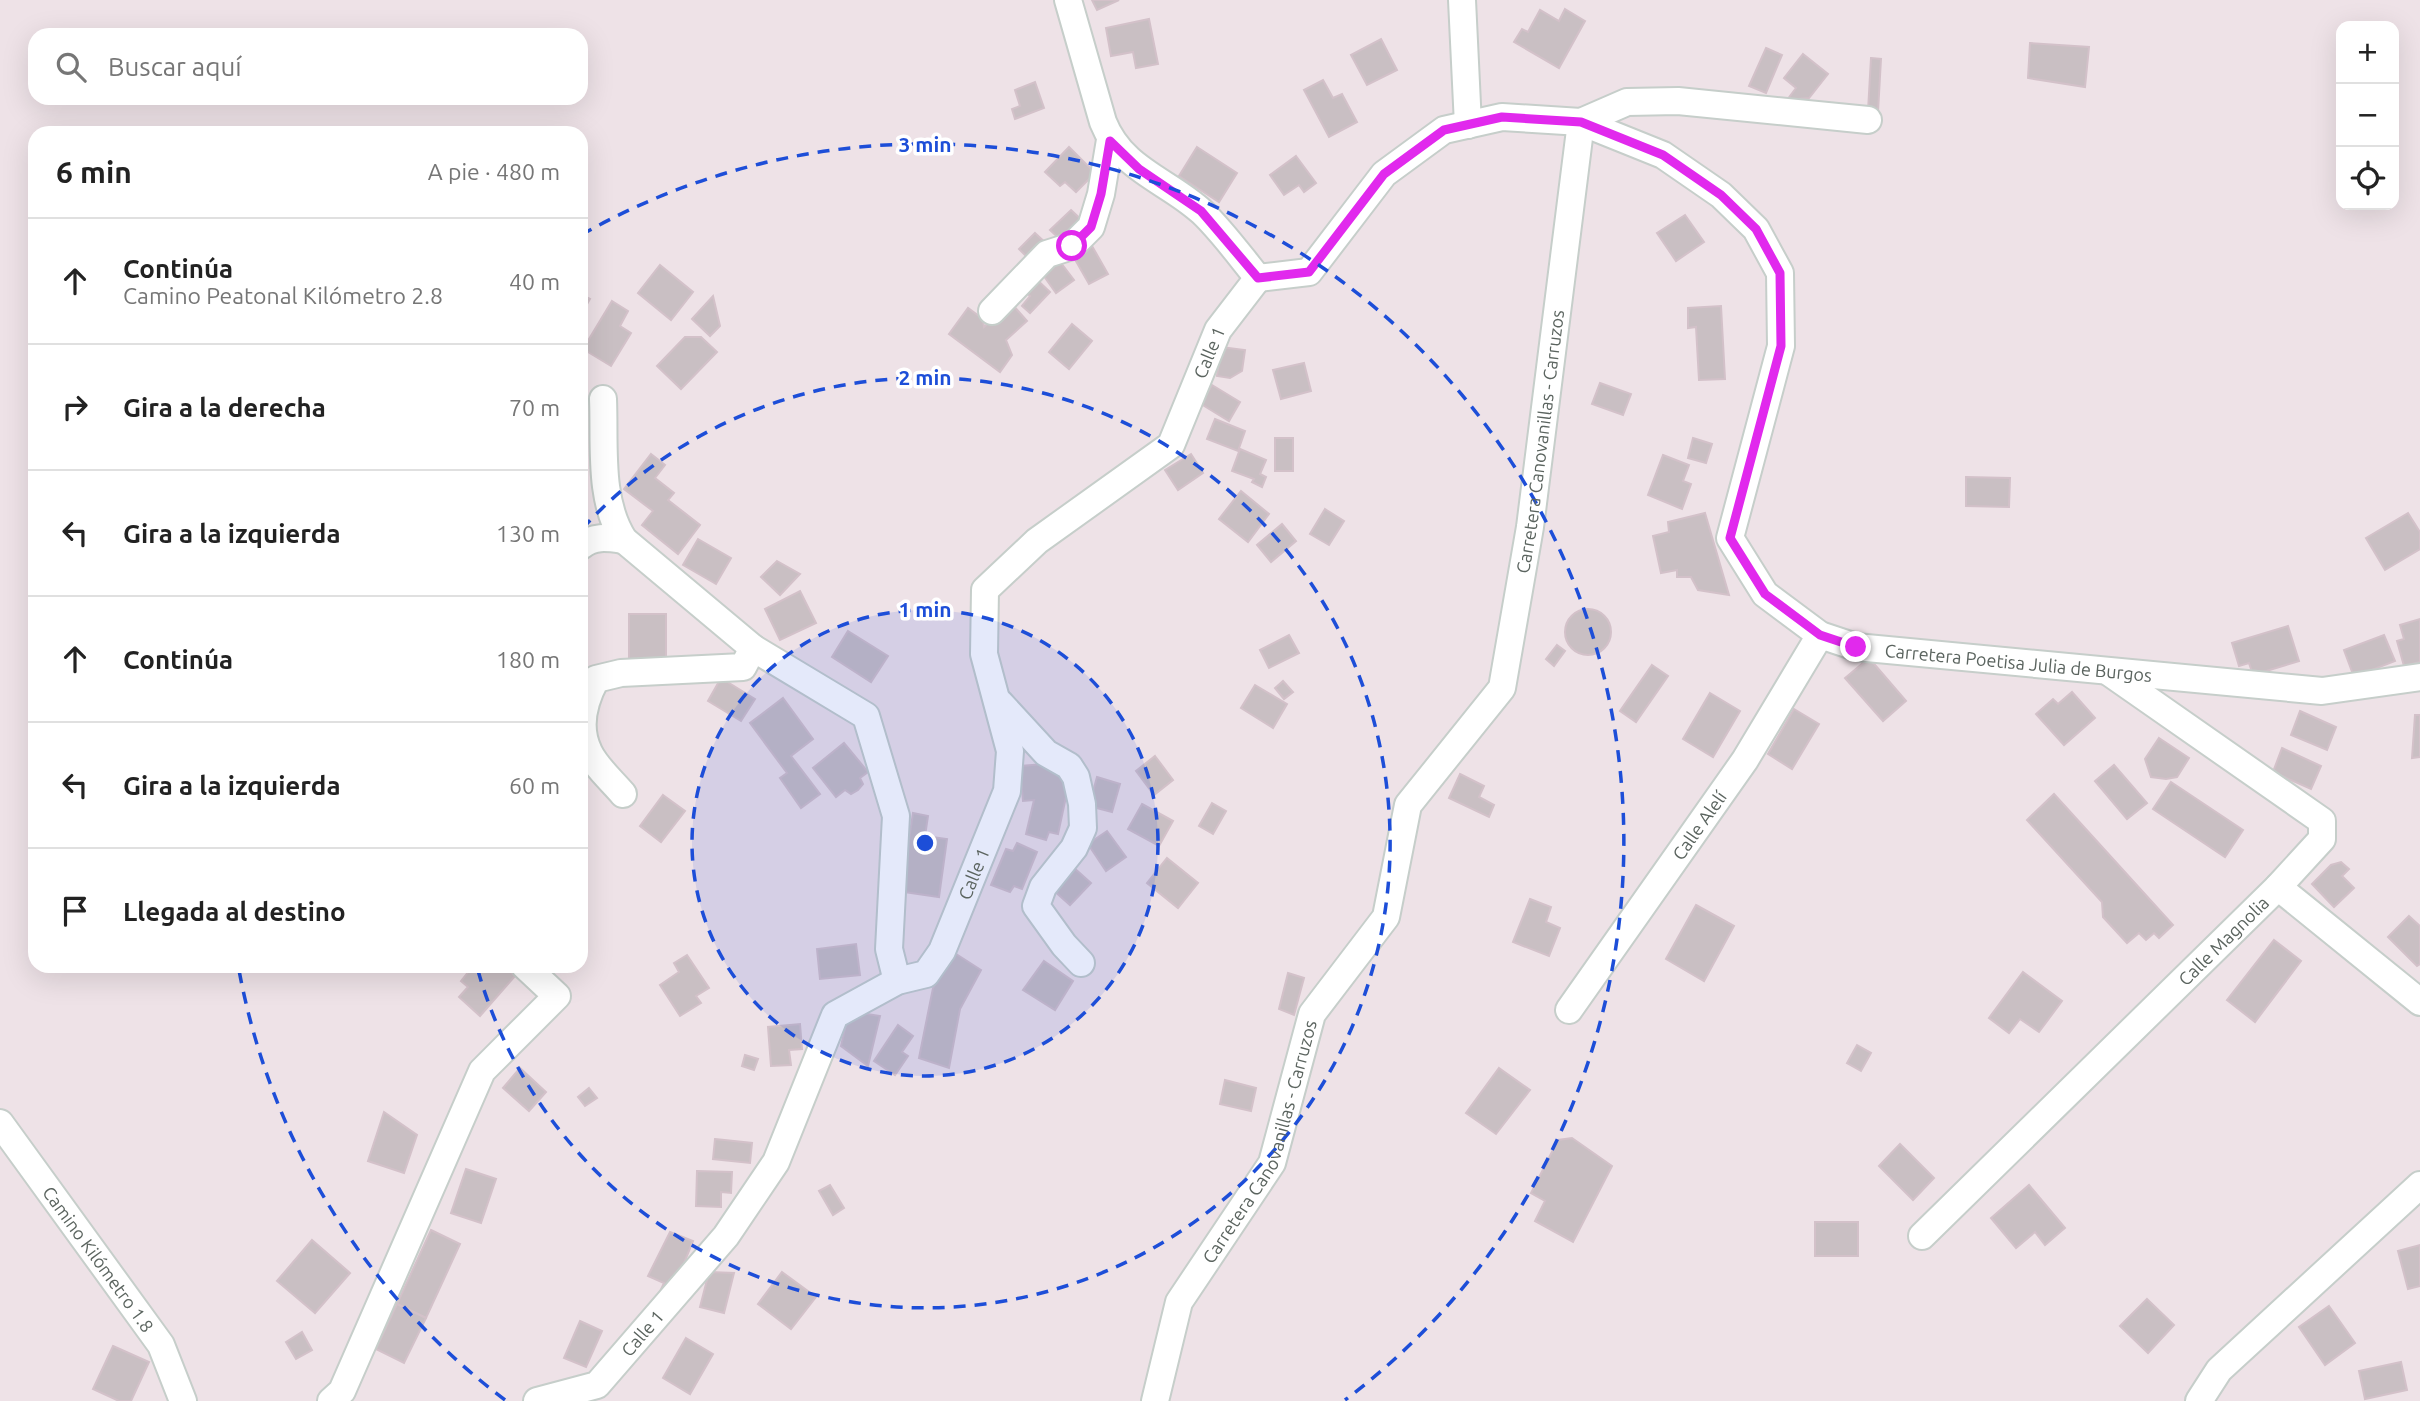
<!DOCTYPE html>
<html lang="es">
<head>
<meta charset="utf-8">
<style>
	:root { --surface:#fff; --page:#f2f2f2; --text:#222; --muted:#767676; --line:#e0e0e0 }
	body { margin:0; font-family:Ubuntu,sans-serif; background:var(--page); color:var(--text) }
	.controls { position:absolute; right:21px; top:21px; display:grid; overflow:hidden; border-radius:14px; box-shadow:0 7px 28px #0002 }
	.controls button { width:63px; height:63px; display:grid; place-items:center; padding:0; border:0; border-bottom:2px solid var(--line); background:var(--surface); color:var(--text); font:35px sans-serif }
	.stop { position:absolute; width:21px; height:21px; margin:-16px; border:5px solid #e129ed; border-radius:50%; background:#fff }
	.stop.end { background:#e129ed; border-color:#fff; box-shadow:0 2px 7px #0008 }
	.list { margin:0; padding:0; list-style:none }
	h2 { display:flex; justify-content:space-between; align-items:center; height:91px; margin:0; padding:0 28px; font-size:30px }
	h2 small { font-size:23px; font-weight:400; color:var(--muted) }
	.list li { display:grid; grid-template-columns:46px 1fr auto; gap:21px; align-items:center; box-sizing:border-box; height:126px; padding:0 28px; border-top:2px solid var(--line) }
	.list b { display:block; font-size:26px; white-space:nowrap }
	.list p { margin:0; font-size:23px; white-space:nowrap; color:var(--muted) }
	.list em { font-size:23px; font-style:normal; color:var(--muted) }
	.icon { flex:none; width:38px; height:38px; fill:none; stroke:currentColor; stroke-width:2; stroke-linecap:round; stroke-linejoin:round }
	.map { position:relative; flex:none; width:2420px; height:1401px; overflow:hidden }
	.search { position:absolute; background:var(--surface); box-shadow:0 7px 28px #0002; left:28px; top:28px; width:560px; height:77px; display:flex; align-items:center; gap:18px; box-sizing:border-box; padding:0 24px; border-radius:21px; color:var(--muted); font-size:26px }
	.panel { position:absolute; background:var(--surface); box-shadow:0 7px 28px #0002; left:28px; top:126px; width:560px; height:847px; border-radius:21px }
	.map>svg:first-child { display:block }
	.building { fill:#c9bfc3; stroke:#d3c1c9; stroke-width:2 }
	.lines { fill:none; stroke-linecap:round; stroke-linejoin:round }
	.minor-casing { stroke:#c6ceca; stroke-width:30 }
	.minor { stroke:#fff; stroke-width:26 }
	.route { stroke:#e129ed; stroke-width:9 }
	.ring { fill:none; stroke:#1d4ed8; stroke-width:3.5; stroke-dasharray:12 9 }
	.labels { text-anchor:middle; dominant-baseline:central; stroke-width:7; stroke-linejoin:round; paint-order:stroke }
	.street-label { font-size:18px; fill:#5b645f; stroke:#fff }
	.centre { fill:#1d4ed8; stroke:#fff; stroke-width:3.5 }
	.ring-label { font-size:21px; text-anchor:middle; font-weight:bold; fill:#1d4ed8; stroke:#fff; stroke-width:7; stroke-linejoin:round; paint-order:stroke }
</style>
</head>
<body>
<div class="map">
<svg width="2420" height="1401" viewBox="0 0 2420 1401">
	<rect width="100%" height="100%" fill="#eee2e7"/>
	<g class="building">
		<path d="M1092,0H1119L1097,10Z"/>
		<path d="M1565,9L1585,21L1559,68L1514,42L1522,29L1528,32L1540,10L1559,21Z"/>
		<path d="M1149,19L1158,64L1136,68L1133,52L1111,56L1106,28Z"/>
		<path d="M1381,39L1397,70L1367,85L1351,55Z"/>
		<path d="M2030,43L2089,47L2085,87L2028,78Z"/>
		<path d="M1766,48L1782,55L1766,93L1749,86Z"/>
		<path d="M1803,54L1828,74L1809,98L1787,100L1796,88L1784,78Z"/>
		<path d="M1871,58L1881,59L1878,112L1868,111Z"/>
		<path d="M1323,80L1333,98L1342,94L1357,122L1329,137L1304,90Z"/>
		<path d="M1035,82L1044,108L1015,119L1012,109L1020,106L1015,90Z"/>
		<path d="M1069,147L1095,173L1076,192L1065,182L1060,186L1045,172Z"/>
		<path d="M1197,147L1237,173L1219,202L1179,176Z"/>
		<path d="M1296,156L1316,183L1304,192L1299,185L1284,195L1270,175Z"/>
		<path d="M1071,210L1086,224L1065,244L1050,230Z"/>
		<path d="M1685,215L1704,242L1676,261L1657,233Z"/>
		<path d="M1035,233L1048,245L1032,262L1019,249Z"/>
		<path d="M1092,246L1108,274L1089,284L1073,256Z"/>
		<path d="M1058,259L1074,280L1056,293L1041,272Z"/>
		<path d="M660,265L693,292L671,320L638,293Z"/>
		<path d="M1033,276L1050,292L1030,313L1022,306L1030,296L1021,288Z"/>
		<path d="M581,294L590,299L581,315Z"/>
		<path d="M713,296L720,326L710,336L692,319Z"/>
		<path d="M612,301L628,311L620,326L631,333L611,366L583,349Z"/>
		<path d="M1011,303L1027,321L1006,340L1012,355L1000,372L949,334L968,308L983,319L984,327Z"/>
		<path d="M1721,306L1725,379L1699,380L1696,327L1688,328V308Z"/>
		<path d="M1072,324L1092,341L1069,369L1049,352Z"/>
		<path d="M685,337H701L717,352L681,389L657,366Z"/>
		<path d="M1221,347L1245,350L1242,371L1230,378L1217,376Z"/>
		<path d="M1304,363L1311,391L1281,399L1273,370Z"/>
		<path d="M1600,383L1631,394L1623,415L1592,404Z"/>
		<path d="M1212,385L1240,402L1229,421L1201,404Z"/>
		<path d="M1215,419L1245,431L1238,451L1207,439Z"/>
		<rect x="1275" y="438" width="18" height="33"/>
		<path d="M1693,438L1712,444L1706,463L1688,458Z"/>
		<path d="M1240,449L1266,460L1260,474L1266,477L1262,487L1252,482L1254,479L1232,471Z"/>
		<path d="M651,454L665,465L655,478L674,493L668,500L700,525L678,554L642,525L653,511L624,489Z"/>
		<path d="M1191,454L1203,473L1178,490L1165,470Z"/>
		<path d="M1663,455L1689,465L1683,481L1691,484L1682,509L1648,495Z"/>
		<path d="M1966,477L2010,478L2009,507L1966,506Z"/>
		<path d="M1241,491L1269,514L1248,542L1219,519Z"/>
		<path d="M1325,509L1344,521L1329,545L1310,534Z"/>
		<path d="M1705,513L1729,595L1698,590L1691,577H1677V570L1661,573L1653,536L1669,532L1668,522Z"/>
		<path d="M2408,513L2420,532V549L2385,570L2366,538Z"/>
		<path d="M1282,524L1296,541L1271,562L1257,545Z"/>
		<path d="M698,539L731,558L716,584L683,565Z"/>
		<path d="M777,561L800,574L780,595L761,577Z"/>
		<path d="M800,591L816,623L780,640L765,609Z"/>
		<circle cx="1588" cy="632" r="23"/>
		<path d="M629,614H666V659L629,666Z"/>
		<path d="M2420,619V662L2404,666L2397,641L2404,639L2400,625Z"/>
		<path d="M2288,626L2299,661L2253,675L2249,663L2239,666L2232,643Z"/>
		<path d="M848,631L888,656L871,682L832,657Z"/>
		<path d="M1289,635L1299,653L1269,668L1260,650Z"/>
		<path d="M2384,635L2395,661L2354,677L2344,650Z"/>
		<path d="M1557,645L1565,651L1554,666L1546,659Z"/>
		<path d="M1869,658L1906,701L1883,721L1845,678Z"/>
		<path d="M1652,665L1668,676L1636,722L1620,711Z"/>
		<path d="M721,678L755,699L741,721L708,701Z"/>
		<path d="M1283,681L1293,692L1284,699L1275,688Z"/>
		<path d="M1255,685L1287,704L1273,728L1241,708Z"/>
		<path d="M2072,692L2095,718L2064,745L2036,714L2053,699L2058,704Z"/>
		<path d="M1710,693L1740,711L1713,757L1683,739Z"/>
		<path d="M783,698L813,739L791,756L820,794L801,808L780,778L787,773L750,723Z"/>
		<path d="M1794,709L1819,724L1792,769L1768,754Z"/>
		<path d="M2300,711L2336,727L2327,750L2291,735Z"/>
		<path d="M2415,715H2420V757L2412,758Z"/>
		<path d="M2159,738L2189,758L2177,777L2166,779L2151,777L2145,759Z"/>
		<path d="M844,743L868,772L860,778L863,784L858,790L851,794L845,790L836,797L813,768Z"/>
		<path d="M2282,748L2321,766L2311,789L2273,772Z"/>
		<path d="M1155,756L1173,780L1154,795L1136,771Z"/>
		<path d="M1045,764L1069,783L1058,834L1049,832L1046,840L1026,834L1034,800L1023,801L1020,766Z"/>
		<path d="M2114,765L2147,803L2127,819L2095,781Z"/>
		<path d="M1460,774L1484,786L1479,797L1494,805L1489,817L1449,798Z"/>
		<path d="M1097,777L1120,784L1112,812L1089,806Z"/>
		<path d="M2171,782L2243,830L2225,857L2153,809Z"/>
		<path d="M2054,794L2173,925L2159,938L2154,933L2146,940L2139,933L2127,943L2103,917L2102,902L2027,820Z"/>
		<path d="M663,795L685,811L661,842L640,826Z"/>
		<path d="M1212,803L1226,811L1213,834L1199,826Z"/>
		<path d="M1142,804L1173,821L1159,846L1128,829Z"/>
		<path d="M913,813L928,816L925,836L947,839L939,897L897,891L903,879Z"/>
		<path d="M1107,831L1126,857L1106,871L1088,844Z"/>
		<path d="M1017,843L1037,852L1022,889L1014,886L1010,892L991,885L1006,849L1013,851Z"/>
		<path d="M1167,858L1198,883L1178,908L1147,883Z"/>
		<path d="M2341,862L2349,869L2342,876L2354,888L2334,907L2312,884L2331,865Z"/>
		<path d="M1073,867L1091,883L1070,905L1052,889Z"/>
		<path d="M1530,899L1551,907L1546,922L1560,928L1549,956L1513,942Z"/>
		<path d="M1696,905L1734,926L1704,981L1666,959Z"/>
		<path d="M2409,916L2420,926V964L2417,966L2388,937Z"/>
		<path d="M2274,940L2301,961L2255,1022L2227,1000Z"/>
		<path d="M856,944L860,975L820,979L817,949Z"/>
		<path d="M953,952L981,970L960,1009L949,1068L919,1058L933,988Z"/>
		<path d="M687,955L709,988L696,996L701,1003L680,1016L660,985L679,972L674,963Z"/>
		<path d="M1044,961L1073,981L1055,1010L1023,990Z"/>
		<path d="M473,966H504L515,976L480,1016L459,997L468,987L461,981Z"/>
		<path d="M2023,972L2062,1001L2039,1032L2020,1019L2009,1033L1989,1018Z"/>
		<path d="M1288,973L1304,978L1294,1015L1279,1009Z"/>
		<path d="M849,1011L880,1016L868,1066L841,1046Z"/>
		<path d="M800,1024L802,1049L789,1050L791,1065L771,1066L768,1027Z"/>
		<path d="M898,1025L913,1036L902,1052L908,1056L895,1075L874,1061Z"/>
		<path d="M1857,1045L1871,1053L1861,1071L1847,1063Z"/>
		<path d="M745,1055L758,1059L754,1070L742,1066Z"/>
		<path d="M520,1068L546,1092L529,1111L503,1088Z"/>
		<path d="M1499,1068L1530,1090L1496,1134L1466,1113Z"/>
		<path d="M1225,1080L1256,1088L1251,1111L1220,1104Z"/>
		<path d="M589,1088L597,1098L585,1106L578,1097Z"/>
		<path d="M384,1112L417,1135L404,1173L368,1161Z"/>
		<path d="M1572,1138L1612,1166L1573,1242L1535,1221L1545,1201L1531,1193L1558,1140Z"/>
		<path d="M715,1139L752,1143L750,1163L713,1159Z"/>
		<path d="M1900,1144L1934,1178L1913,1200L1879,1166Z"/>
		<path d="M466,1169L496,1179L481,1223L451,1213Z"/>
		<path d="M697,1171L732,1172L731,1193L721,1192V1207L696,1206Z"/>
		<path d="M830,1185L844,1208L833,1215L819,1191Z"/>
		<path d="M2029,1185L2065,1228L2045,1245L2035,1232L2016,1248L1991,1218Z"/>
		<rect x="1815" y="1222" width="43" height="34"/>
		<path d="M431,1230L460,1244L426,1318L397,1304Z"/>
		<path d="M670,1232L693,1241L669,1300L658,1296L664,1283L648,1276Z"/>
		<path d="M312,1240L350,1273L315,1313L277,1281Z"/>
		<path d="M2420,1245V1286L2408,1289L2398,1251Z"/>
		<path d="M709,1272L734,1273L724,1313L700,1307Z"/>
		<path d="M782,1272L816,1297L791,1329L758,1304Z"/>
		<path d="M2147,1299L2174,1325L2148,1353L2120,1326Z"/>
		<path d="M397,1304L426,1318L404,1363L376,1349Z"/>
		<path d="M2329,1306L2355,1343L2325,1365L2299,1327Z"/>
		<path d="M580,1321L602,1331L586,1367L564,1358Z"/>
		<path d="M302,1332L312,1350L296,1359L286,1342Z"/>
		<path d="M686,1338L713,1354L690,1394L663,1378Z"/>
		<path d="M113,1346L149,1362L131,1401H119L93,1389Z"/>
		<path d="M2401,1362L2407,1390L2365,1399L2359,1371Z"/>
	</g>
	<g class="lines">
		<g class="minor-casing">
			<g id="minor">
				<path d="M1068,0L1103,122C1122,170 1167,180 1202,212C1222,231 1240,256 1258,278"/>
				<path d="M1462,0L1468,125"/>
				<path d="M1581,122L1627,102L1678,101L1868,120"/>
				<path id="s1" d="M1258,278L1309,272L1384,174L1444,130L1502,117L1581,122L1663,155L1721,195L1756,229L1780,273L1781,346L1730,538L1765,594L1820,635L1856,647L2322,691L2420,677"/>
				<path d="M992,311L1047,254L1072,246L1091,227L1101,194L1110,140"/>
				<path d="M603,399C605,444 598,500 624,540L753,648L866,716L896,816L889,949L897,981"/>
				<path d="M581,546C594,535 609,538 624,540"/>
				<path d="M1000,703L1046,753L1069,766L1076,777L1082,804L1083,828L1074,848L1043,887L1036,906L1064,945L1081,963"/>
				<path d="M623,794C612,781 596,767 589,752C577,728 584,701 596,679L621,673L743,667L753,648"/>
				<path d="M2278,887L2420,1002"/>
				<path id="s2" d="M1569,1010L1745,760L1820,635"/>
				<path id="s3" d="M0,1123L161,1345L183,1401"/>
				<path id="s4" d="M1922,1236L2278,887L2322,839V821L2110,673"/>
				<path d="M331,1401L342,1391L482,1071L557,996L525,966"/>
				<path id="s5" d="M537,1401L597,1385L726,1236L776,1162L835,1015L897,981L926,974L942,951L1007,791L1010,751L984,654L985,590L1037,541L1171,445L1218,330L1258,278"/>
				<path id="s6" d="M1155,1401L1179,1302L1272,1163L1312,1014L1386,917L1408,805L1502,688L1530,527L1581,122"/>
				<path d="M2199,1401L2219,1370L2420,1185"/>
			</g>
		</g>
		<use href="#minor" class="minor"/>
	</g>
	<g class="lines">
		<path class="route" d="M1072,246L1091,227L1101,194L1110,141L1139,169L1201,211L1258,278L1309,272L1384,174L1444,130L1502,117L1581,122L1663,155L1721,195L1756,229L1780,273L1781,346L1730,538L1765,594L1820,635L1856,647"/>
	</g>
	<circle cx="925" cy="843" r="233" fill="#1d4ed8" fill-opacity=".12"/>
	<g class="ring">
		<circle cx="925" cy="843" r="233"/>
		<path d="M582 529A465 465 0 1 1 477 967"/>
		<path d="M505 1400A698 698 0 0 1 239 970M581 235A698 698 0 0 1 1345 1400"/>
	</g>
	<g class="labels">
		<g class="street-label">
			<text stroke="none"><textPath href="#s5" startOffset="1349">Calle 1</textPath></text>
			<text stroke="none"><textPath href="#s6" startOffset="1059">Carretera Canovanillas - Carruzos</textPath></text>
			<text stroke="none"><textPath href="#s1" startOffset="1253">Carretera Poetisa Julia de Burgos</textPath></text>
			<text stroke="none"><textPath href="#s2" startOffset="226">Calle Alelí</textPath></text>
			<text stroke="none"><textPath href="#s5" startOffset="719">Calle 1</textPath></text>
			<text stroke="none"><textPath href="#s4" startOffset="422">Calle Magnolia</textPath></text>
			<text stroke="none"><textPath href="#s6" startOffset="284">Carretera Canovanillas - Carruzos</textPath></text>
			<text stroke="none"><textPath href="#s3" startOffset="168">Camino Kilómetro 1.8</textPath></text>
			<text stroke="none"><textPath href="#s5" startOffset="131">Calle 1</textPath></text>
		</g>
	</g>
	<circle cx="925" cy="843" r="10" class="centre"/>
	<g class="ring-label">
		<text x="925" y="152">3 min</text>
		<text x="925" y="385">2 min</text>
		<text x="925" y="617">1 min</text>
	</g>
</svg>
<div class="controls">
<button>+</button>
<button>−</button>
<button><svg class="icon" aria-label="locate" viewBox="0 0 24 24"><circle cx="12" cy="12" r="6"/><path d="M12 2v4M12 18v4M2 12h4M18 12h4"/></svg></button>
</div>
<div class="stop" style="left:1072px;top:246px"></div>
<div class="stop end" style="left:1856px;top:647px"></div>
<div class="search"><svg class="icon" aria-label="search" viewBox="0 0 24 24"><circle cx="10" cy="10" r="6"/><path d="M15 15l6 6"/></svg>Buscar aquí</div>
<section class="panel">
<h2>6 min<small>A pie · 480 m</small></h2>
<ul class="list">
<li><svg class="icon" aria-label="ahead" viewBox="0 0 24 24"><path d="M12 20V5M6 11l6-6 6 6"/></svg><div><b>Continúa</b><p>Camino Peatonal Kilómetro 2.8</p></div><em>40 m</em></li>
<li><svg class="icon" aria-label="right" viewBox="0 0 24 24"><path d="M7 20v-9h11M14 6l5 5-5 5"/></svg><div><b>Gira a la derecha</b></div><em>70 m</em></li>
<li><svg class="icon" aria-label="left" viewBox="0 0 24 24"><path d="M17 20v-9H6M10 6l-5 5 5 5"/></svg><div><b>Gira a la izquierda</b></div><em>130 m</em></li>
<li><svg class="icon" aria-label="ahead" viewBox="0 0 24 24"><path d="M12 20V5M6 11l6-6 6 6"/></svg><div><b>Continúa</b></div><em>180 m</em></li>
<li><svg class="icon" aria-label="left" viewBox="0 0 24 24"><path d="M17 20v-9H6M10 6l-5 5 5 5"/></svg><div><b>Gira a la izquierda</b></div><em>60 m</em></li>
<li><svg class="icon" aria-label="arrive" viewBox="0 0 24 24"><path d="M6 21V4h12l-3 4 3 4H6"/></svg><div><b>Llegada al destino</b></div></li>
</ul>
</section>
</div>
</body>
</html>
